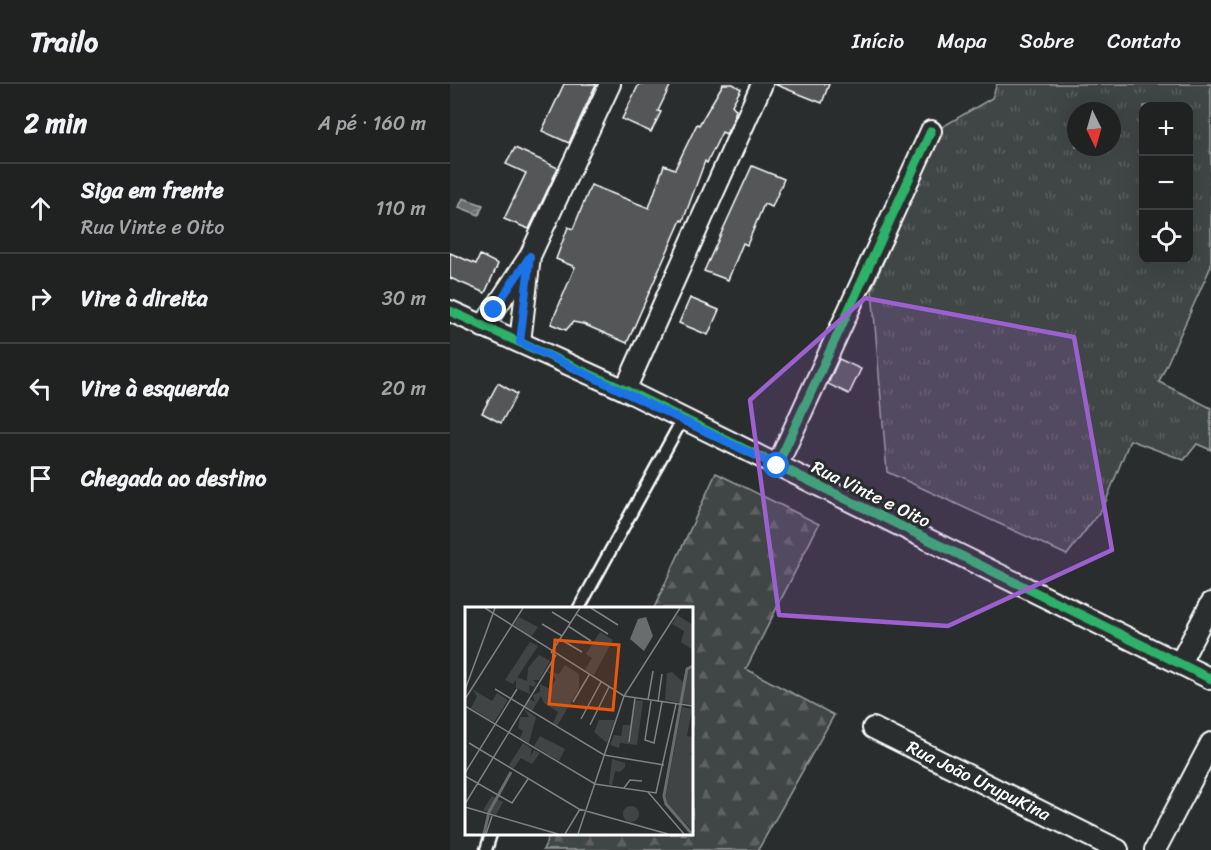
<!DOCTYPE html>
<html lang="pt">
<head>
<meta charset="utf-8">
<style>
	:root { --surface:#202222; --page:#282a2a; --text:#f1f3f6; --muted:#a2a4a5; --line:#3d3f40 }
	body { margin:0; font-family:Sriracha,sans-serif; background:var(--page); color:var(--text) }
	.controls { position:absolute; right:18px; top:18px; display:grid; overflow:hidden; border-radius:12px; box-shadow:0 6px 24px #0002 }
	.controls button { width:54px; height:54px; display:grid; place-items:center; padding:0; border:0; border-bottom:2px solid var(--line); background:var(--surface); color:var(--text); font:30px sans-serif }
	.compass { position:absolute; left:617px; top:18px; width:54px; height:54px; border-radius:50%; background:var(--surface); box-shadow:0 6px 24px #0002; rotate:175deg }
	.stop { position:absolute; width:18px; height:18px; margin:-14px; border:4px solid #1a73e8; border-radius:50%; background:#fff }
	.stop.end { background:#1a73e8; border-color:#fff; box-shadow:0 2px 6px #0008 }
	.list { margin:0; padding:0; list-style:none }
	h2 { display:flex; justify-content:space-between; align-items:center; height:78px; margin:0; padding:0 24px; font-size:26px }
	h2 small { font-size:20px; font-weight:400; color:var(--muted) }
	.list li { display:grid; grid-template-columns:39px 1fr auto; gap:18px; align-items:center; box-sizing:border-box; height:90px; padding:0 24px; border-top:2px solid var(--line) }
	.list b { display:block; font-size:22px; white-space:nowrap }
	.list p { margin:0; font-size:20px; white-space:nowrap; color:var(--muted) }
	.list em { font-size:20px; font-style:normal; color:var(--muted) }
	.icon { flex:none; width:33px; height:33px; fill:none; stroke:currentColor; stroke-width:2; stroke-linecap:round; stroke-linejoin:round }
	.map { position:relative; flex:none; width:761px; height:766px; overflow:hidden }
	header { display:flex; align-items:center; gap:36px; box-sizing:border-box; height:84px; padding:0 30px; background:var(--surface); border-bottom:2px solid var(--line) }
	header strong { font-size:28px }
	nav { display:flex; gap:33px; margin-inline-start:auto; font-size:21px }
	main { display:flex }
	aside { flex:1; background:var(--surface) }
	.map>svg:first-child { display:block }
	.grass { fill:url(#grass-tufts); stroke:#a0a2a2; stroke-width:1.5; fill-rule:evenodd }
	.forest { fill:url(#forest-firs); stroke:#a0a2a2; stroke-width:1.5 }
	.water { fill:url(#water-waves); stroke:#a6a7a7; stroke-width:1.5 }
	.building { fill:#555758; stroke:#fff; stroke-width:1.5 }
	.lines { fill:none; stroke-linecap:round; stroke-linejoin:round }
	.service-casing { stroke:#fff; stroke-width:15 }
	.minor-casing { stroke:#fff; stroke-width:24 }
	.service { stroke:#2a2d2e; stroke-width:10 }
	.minor { stroke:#2a2d2e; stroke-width:20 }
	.cycleway-casing { stroke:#2a2d2e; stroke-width:13 }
	.cycleway { stroke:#2db169; stroke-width:9 }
	.route { stroke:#1a73e8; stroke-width:8 }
	.marked { fill:#9c61cf; fill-opacity:0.2; stroke:#9c61cf; stroke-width:4.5; stroke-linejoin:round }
	.labels { text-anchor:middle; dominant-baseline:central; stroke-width:6; stroke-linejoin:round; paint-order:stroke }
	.street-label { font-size:18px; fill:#fff; stroke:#2a2d2e }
	.inset-river { fill:none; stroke:#6a6c6d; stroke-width:3 }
	.inset-road { fill:none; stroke:#7f8182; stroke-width:1.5 }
	.view { fill:#e8590c; fill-opacity:0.15; stroke:#e8590c; stroke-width:3 }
	.inset-edge { fill:none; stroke:#fff; stroke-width:3 }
</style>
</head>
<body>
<header>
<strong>Trailo</strong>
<nav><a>Início</a><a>Mapa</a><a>Sobre</a><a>Contato</a></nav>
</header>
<main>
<aside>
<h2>2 min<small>A pé · 160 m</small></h2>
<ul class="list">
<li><svg class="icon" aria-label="ahead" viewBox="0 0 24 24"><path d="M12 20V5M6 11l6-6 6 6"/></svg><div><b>Siga em frente</b><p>Rua Vinte e Oito</p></div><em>110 m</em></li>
<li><svg class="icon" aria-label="right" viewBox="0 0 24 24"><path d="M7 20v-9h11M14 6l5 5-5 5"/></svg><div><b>Vire à direita</b></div><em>30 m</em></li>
<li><svg class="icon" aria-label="left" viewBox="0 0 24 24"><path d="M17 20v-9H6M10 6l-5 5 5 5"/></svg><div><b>Vire à esquerda</b></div><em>20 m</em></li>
<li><svg class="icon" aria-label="arrive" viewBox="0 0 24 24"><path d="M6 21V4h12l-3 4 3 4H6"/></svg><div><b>Chegada ao destino</b></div></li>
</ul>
</aside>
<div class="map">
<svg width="761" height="766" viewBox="0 0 761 766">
	<defs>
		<pattern id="grass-tufts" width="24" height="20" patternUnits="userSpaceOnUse" patternTransform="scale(1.5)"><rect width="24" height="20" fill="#414445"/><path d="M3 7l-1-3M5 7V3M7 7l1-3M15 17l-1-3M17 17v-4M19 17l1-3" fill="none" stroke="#5e6061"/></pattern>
		<pattern id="forest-firs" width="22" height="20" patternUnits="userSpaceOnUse" patternTransform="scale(1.5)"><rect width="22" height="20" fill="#414445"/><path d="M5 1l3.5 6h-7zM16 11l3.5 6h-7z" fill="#5e6061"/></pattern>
		<pattern id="water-waves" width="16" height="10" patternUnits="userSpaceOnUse" patternTransform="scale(1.5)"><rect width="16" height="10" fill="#6a6c6d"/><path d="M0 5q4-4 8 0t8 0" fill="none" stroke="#808283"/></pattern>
	</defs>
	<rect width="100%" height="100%" fill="#2a2d2e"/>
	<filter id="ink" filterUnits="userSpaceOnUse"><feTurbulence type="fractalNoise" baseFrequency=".0167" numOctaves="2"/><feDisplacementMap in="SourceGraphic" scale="12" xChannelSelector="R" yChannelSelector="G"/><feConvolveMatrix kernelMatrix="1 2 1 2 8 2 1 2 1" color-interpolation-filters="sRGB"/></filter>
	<g filter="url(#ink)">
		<path class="grass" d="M547,0H761V182L709,298L761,324V366L747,360L734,376L680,356L654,422L617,471L437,388L422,205L492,43L542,14ZM694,22H738V176H694ZM626,27H662V63H626Z"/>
		<path class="forest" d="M266,389L369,440L296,585L384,631L308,766H93L100,750H242V524H204Z"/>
		<path class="water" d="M13,114L33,121L29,131L9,123Z"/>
		<g class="building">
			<path d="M114,0H146L119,59L92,47Z"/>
			<path d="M189,0H221L208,27L211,28L201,48L172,35Z"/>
			<path d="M273,0H283L291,5L282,21L286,26L282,39L276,50L272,48L257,79L255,77L233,137L231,136L177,259L133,240L123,238L116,246L101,240L125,183L106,175L118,143L123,145L141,101L199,124L214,81L225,85L247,40L249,41Z"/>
			<path d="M324,0H379L372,19Z"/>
			<path d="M65,64L108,84L79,145L54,135L76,89L56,80Z"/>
			<path d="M302,82L334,95L322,123L314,120L297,161L293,159L278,196L254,187Z"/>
			<path d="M0,169L26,180L30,171L48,180L35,209L0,194Z"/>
			<path d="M240,214L269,226L258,251L229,239Z"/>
			<path d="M389,275L411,285L399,310L378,300Z"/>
			<path d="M48,299L67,310L51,339L32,329Z"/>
		</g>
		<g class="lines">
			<g class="service-casing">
				<g id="service">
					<path d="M129,524L232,336"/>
					<path d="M36,766L41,750"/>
				</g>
			</g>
			<g class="minor-casing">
				<g id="minor">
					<path d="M0,227L175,306L761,595"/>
					<path d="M33,243L78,175"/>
					<path d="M70,258L80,172L160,0"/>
					<path d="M175,306L312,0"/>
					<path d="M327,382L481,47"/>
					<path d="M730,579L761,519"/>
					<path id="s1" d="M423,644L668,766"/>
					<path d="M705,766L761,659"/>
				</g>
			</g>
			<use href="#service" class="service"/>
			<use href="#minor" class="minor"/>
			<g class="cycleway-casing">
				<g id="cycleway">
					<path d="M0,227L175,306L761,595"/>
					<path d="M327,382L481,47"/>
				</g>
			</g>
			<use href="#cycleway" class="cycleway"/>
		</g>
	</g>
	<g class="lines" filter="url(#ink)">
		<path class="route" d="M44,226L80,172L70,258L327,382"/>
	</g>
	<path class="marked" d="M415,214L624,253L662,466L498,542L329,531L300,316Z"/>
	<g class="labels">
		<g class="street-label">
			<text transform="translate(421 410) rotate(26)">Rua Vinte e Oito</text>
			<text stroke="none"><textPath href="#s1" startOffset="118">Rua João UrupuKina</textPath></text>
		</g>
	</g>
	<g transform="translate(15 523)">
		<rect width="228" height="228" fill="#2a2d2e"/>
		<path d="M54,10L73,20L66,30L49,18ZM65,35L73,39L48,77L40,73ZM100,58L114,67V82L92,119L88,116L93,105L79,96L76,89L67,104L60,100L64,92L70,95L68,88L75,85V77L85,82L91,72L82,64L94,67ZM7,82L27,94L32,86L43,93L29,115L6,101L12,89ZM169,93L178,94L172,138L155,136L154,141L145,138L149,128L156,129L158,118H165ZM27,189L38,195L31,208L18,203Z" fill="#414445"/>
		<path d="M212,8L228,18V43L216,35L219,24L207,17ZM135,25L148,33L129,68L120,63L127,51L121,47ZM74,48L85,54L74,73H68L71,76L70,80L64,78L65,87L51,81V70L62,74L63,61ZM228,57V98L200,93L202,66L207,65L218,75L221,61ZM217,100L227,102L222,129L228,130V145L224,147L228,148V224L202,197L201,188ZM59,102L71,110L64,136L55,131L58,124L53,121L55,110H64ZM134,113H150L142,136L129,125ZM75,129L100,142L94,154L69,139ZM58,136L67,142L65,150L69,143L75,146L67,157L56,151L48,162L44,158ZM147,152L160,156V160L155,165L150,164L147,178L144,177ZM158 207a8 8 0 1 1 16 0a8 8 0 1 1-16 0Z" fill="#414445"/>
		<path d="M181,10L188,29L179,44L165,32L173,12Z" fill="#6a6c6d"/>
		<path class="inset-river" d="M19,227L24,205L46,165M227,227L201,197L199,189L222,62L228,59"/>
		<path class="inset-road" d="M20,1L159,89L228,99M126,1L153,18M87,5L105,16M111,7L143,27M77,17L97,29M103,19L126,34M95,32L117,45M86,46L115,1M30,82L139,148L199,158M0,83L30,1M0,92L58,1M183,93L188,64M186,94L180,133L189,136L197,95M108,95L124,68M193,95L197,67M0,99L130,177L191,186L211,97M116,112L136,75M125,118L144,80M164,135L170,91M4,136L114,202L203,227M0,166L52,82M0,169L47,196L63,172M159,181L165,173L177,174M183,185L219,227M0,197L91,48M0,200L93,227M21,227L27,209M100,227L115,202M113,227L159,89L215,1"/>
		<path class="view" d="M90,33L154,38L148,103L84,97Z"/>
		<rect width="228" height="228" class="inset-edge"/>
	</g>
</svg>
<div class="controls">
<button>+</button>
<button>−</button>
<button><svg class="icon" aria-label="locate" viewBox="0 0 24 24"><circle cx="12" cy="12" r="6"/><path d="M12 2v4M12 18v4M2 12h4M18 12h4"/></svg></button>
</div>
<svg class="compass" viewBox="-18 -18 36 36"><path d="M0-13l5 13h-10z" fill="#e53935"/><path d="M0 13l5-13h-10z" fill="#a2a4a5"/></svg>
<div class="stop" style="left:327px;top:382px"></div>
<div class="stop end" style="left:44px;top:226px"></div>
</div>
</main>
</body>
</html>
